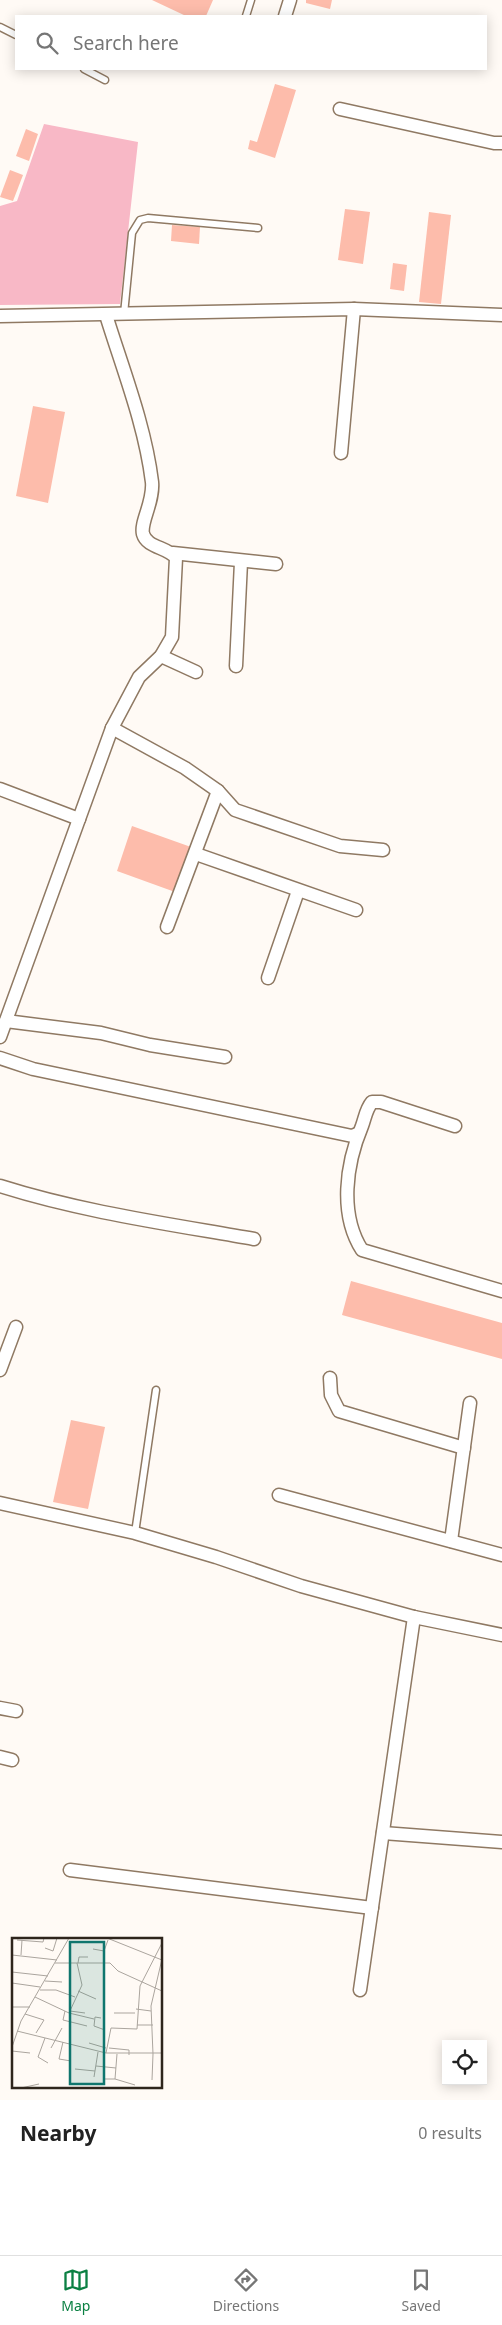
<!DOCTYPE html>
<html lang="en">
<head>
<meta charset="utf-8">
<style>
	:root { --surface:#fff; --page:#f2f2f2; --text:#222; --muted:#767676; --line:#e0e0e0; --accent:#0b8043 }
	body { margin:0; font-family:"Noto Sans",sans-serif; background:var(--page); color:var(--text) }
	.controls { position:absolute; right:15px; bottom:15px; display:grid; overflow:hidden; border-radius:0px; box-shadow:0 2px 12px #0003 }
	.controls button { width:45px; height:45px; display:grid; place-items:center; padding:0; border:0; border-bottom:1px solid var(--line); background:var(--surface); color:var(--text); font:25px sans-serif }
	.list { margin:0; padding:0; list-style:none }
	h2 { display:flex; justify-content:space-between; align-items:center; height:65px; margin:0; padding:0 20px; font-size:21px }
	h2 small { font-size:16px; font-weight:400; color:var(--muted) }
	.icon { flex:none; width:28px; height:28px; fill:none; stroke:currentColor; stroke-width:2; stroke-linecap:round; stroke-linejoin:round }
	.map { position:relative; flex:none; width:502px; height:2100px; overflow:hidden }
	.search { position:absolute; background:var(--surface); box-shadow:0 2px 12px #0003; left:15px; right:15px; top:15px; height:55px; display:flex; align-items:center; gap:12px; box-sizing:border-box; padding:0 18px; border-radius:0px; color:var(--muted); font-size:19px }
	.sheet { height:155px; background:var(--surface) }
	nav { display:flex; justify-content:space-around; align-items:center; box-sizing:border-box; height:70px; border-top:1px solid var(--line); background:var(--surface); font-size:14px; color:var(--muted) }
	nav a { display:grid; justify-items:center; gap:2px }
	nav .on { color:var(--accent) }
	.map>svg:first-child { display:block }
	.green { fill:#f8b8c6 }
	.building { fill:#fdbcab }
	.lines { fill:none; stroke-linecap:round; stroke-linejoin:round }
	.service-casing { stroke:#8f7963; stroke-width:9 }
	.minor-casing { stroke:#8f7963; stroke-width:15 }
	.service { stroke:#fff; stroke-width:6 }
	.minor { stroke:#fff; stroke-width:12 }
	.inset-road { fill:none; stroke:#aba59e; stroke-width:1 }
	.view { fill:#0f766e; fill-opacity:0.15; stroke:#0f766e; stroke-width:2.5 }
	.inset-edge { fill:none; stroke:#2e251c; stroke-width:2.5 }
</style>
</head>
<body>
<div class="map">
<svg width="502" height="2100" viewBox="0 0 502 2100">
	<rect width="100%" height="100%" fill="#fffaf5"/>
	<path class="green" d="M44,124L138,142L120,304L0,305V206L17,201Z"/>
	<g class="building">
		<path d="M152,0H213L206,16H186Z"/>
		<path d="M306,0H332L330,9L306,3Z"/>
		<path d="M275,84L296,90L275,158L248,149L250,140L257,142Z"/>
		<path d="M26,129L38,134L29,161L16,156Z"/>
		<path d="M10,170L23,175L13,201L0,197Z"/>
		<path d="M345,209L370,212L363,264L338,260Z"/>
		<path d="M429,212L451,215L441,304L419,302Z"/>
		<path d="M172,225L200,227L199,244L171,241Z"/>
		<path d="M393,263L407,265L404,291L390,289Z"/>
		<path d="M33,406L65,412L48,503L16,496Z"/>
		<path d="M132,826L191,847L175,892L117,871Z"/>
		<path d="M351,1281L502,1323V1359L342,1315Z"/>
		<path d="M71,1420L105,1427L88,1509L53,1502Z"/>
	</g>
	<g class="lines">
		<g class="service-casing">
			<g id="service">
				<path d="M246,16L251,0"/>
				<path d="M0,27L16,35"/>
				<path d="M84,69L105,80"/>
				<path d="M124,314L132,233L140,220L148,218L258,228"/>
				<path d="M135,1533L156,1390"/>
			</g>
		</g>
		<g class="minor-casing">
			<g id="minor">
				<path d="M285,16L290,0"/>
				<path d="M340,109L494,143H502"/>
				<path d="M0,316L354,309L502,315"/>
				<path d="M341,453L354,309"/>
				<path d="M173,553L276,564"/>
				<path d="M161,656L196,672"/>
				<path d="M236,666L241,562"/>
				<path d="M112,728L185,768L218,791L235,810L340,846L383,850"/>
				<path d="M0,789L79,819"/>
				<path d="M196,854L356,910"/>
				<path d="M167,927L218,791"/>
				<path d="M268,978L298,891"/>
				<path d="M6,1021L101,1033L150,1045L225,1057"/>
				<path d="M0,1037L112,728L139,677L161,656L172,637L176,558C168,547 147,548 143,534C140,522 154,502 152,482C145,425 123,370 106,315"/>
				<path d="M0,1058L33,1069L352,1136L357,1134"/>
				<path d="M455,1126L381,1102H372C366,1109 365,1118 362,1126C346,1164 339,1214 362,1250L502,1291"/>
				<path d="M0,1186C82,1212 169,1224 254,1239"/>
				<path d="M0,1370L16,1327"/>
				<path d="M330,1378L331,1395L339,1411L464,1448"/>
				<path d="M279,1495L502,1555"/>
				<path d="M0,1503L135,1533L216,1557L301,1586L414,1617L502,1635"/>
				<path d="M451,1541L470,1403"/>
				<path d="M0,1708L16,1711"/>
				<path d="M0,1757L12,1760"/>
				<path d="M383,1833L502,1842"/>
				<path d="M70,1870L372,1908"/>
				<path d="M360,1990L414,1617"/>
			</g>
		</g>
		<use href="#service" class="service"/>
		<use href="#minor" class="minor"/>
	</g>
	<g transform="translate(12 1938)">
		<rect width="150" height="150" fill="#fffaf5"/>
		<path class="inset-road" d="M95,0L150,22M5,2L31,4L32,0M33,10L41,13L45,0M81,11L92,13L96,2M0,17L45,22M9,17L10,2M43,25H98L106,33L150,53M66,25L67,19H76M0,34L36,38M33,43L50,44M0,45L28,49M28,52H44L63,59M66,53L84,61M23,59L57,75L82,81M0,69H18M124,71L139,73M53,73L51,82L75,88M58,73L73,75M57,75L70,47L65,25M102,75H123M13,76L32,82L24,95M89,80L83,79L82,88L93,92M125,87H141M5,93L94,115H150M33,100L26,119L36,125M51,104L47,121L59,123M77,105L94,110M0,109L9,83L57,0M39,110L50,90M97,110L117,112V117M0,113L18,115M94,115L99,90L125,91L128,48L150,5M141,116L139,68L150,21M84,128L104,130M63,131L83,133M82,139L86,114M93,141H103L105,116M103,141L123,147M140,142L141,116M9,150L27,146"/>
		<path class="view" d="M58,4H92V146H58Z"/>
		<rect width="150" height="150" class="inset-edge"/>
	</g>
</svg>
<div class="controls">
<button><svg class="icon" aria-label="locate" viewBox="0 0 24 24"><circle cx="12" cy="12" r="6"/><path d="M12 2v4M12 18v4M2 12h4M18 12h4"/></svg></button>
</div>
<div class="search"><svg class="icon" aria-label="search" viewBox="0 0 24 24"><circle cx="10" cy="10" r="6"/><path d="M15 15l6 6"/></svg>Search here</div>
</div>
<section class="sheet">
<h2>Nearby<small>0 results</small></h2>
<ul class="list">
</ul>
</section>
<nav>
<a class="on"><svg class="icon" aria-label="map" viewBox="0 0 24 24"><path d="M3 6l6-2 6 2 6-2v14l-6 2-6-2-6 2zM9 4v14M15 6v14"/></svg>Map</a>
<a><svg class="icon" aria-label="directions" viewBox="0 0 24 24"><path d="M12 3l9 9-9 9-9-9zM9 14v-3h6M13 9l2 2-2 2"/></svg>Directions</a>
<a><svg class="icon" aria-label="saved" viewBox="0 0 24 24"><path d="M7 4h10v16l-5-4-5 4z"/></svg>Saved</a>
</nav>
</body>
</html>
